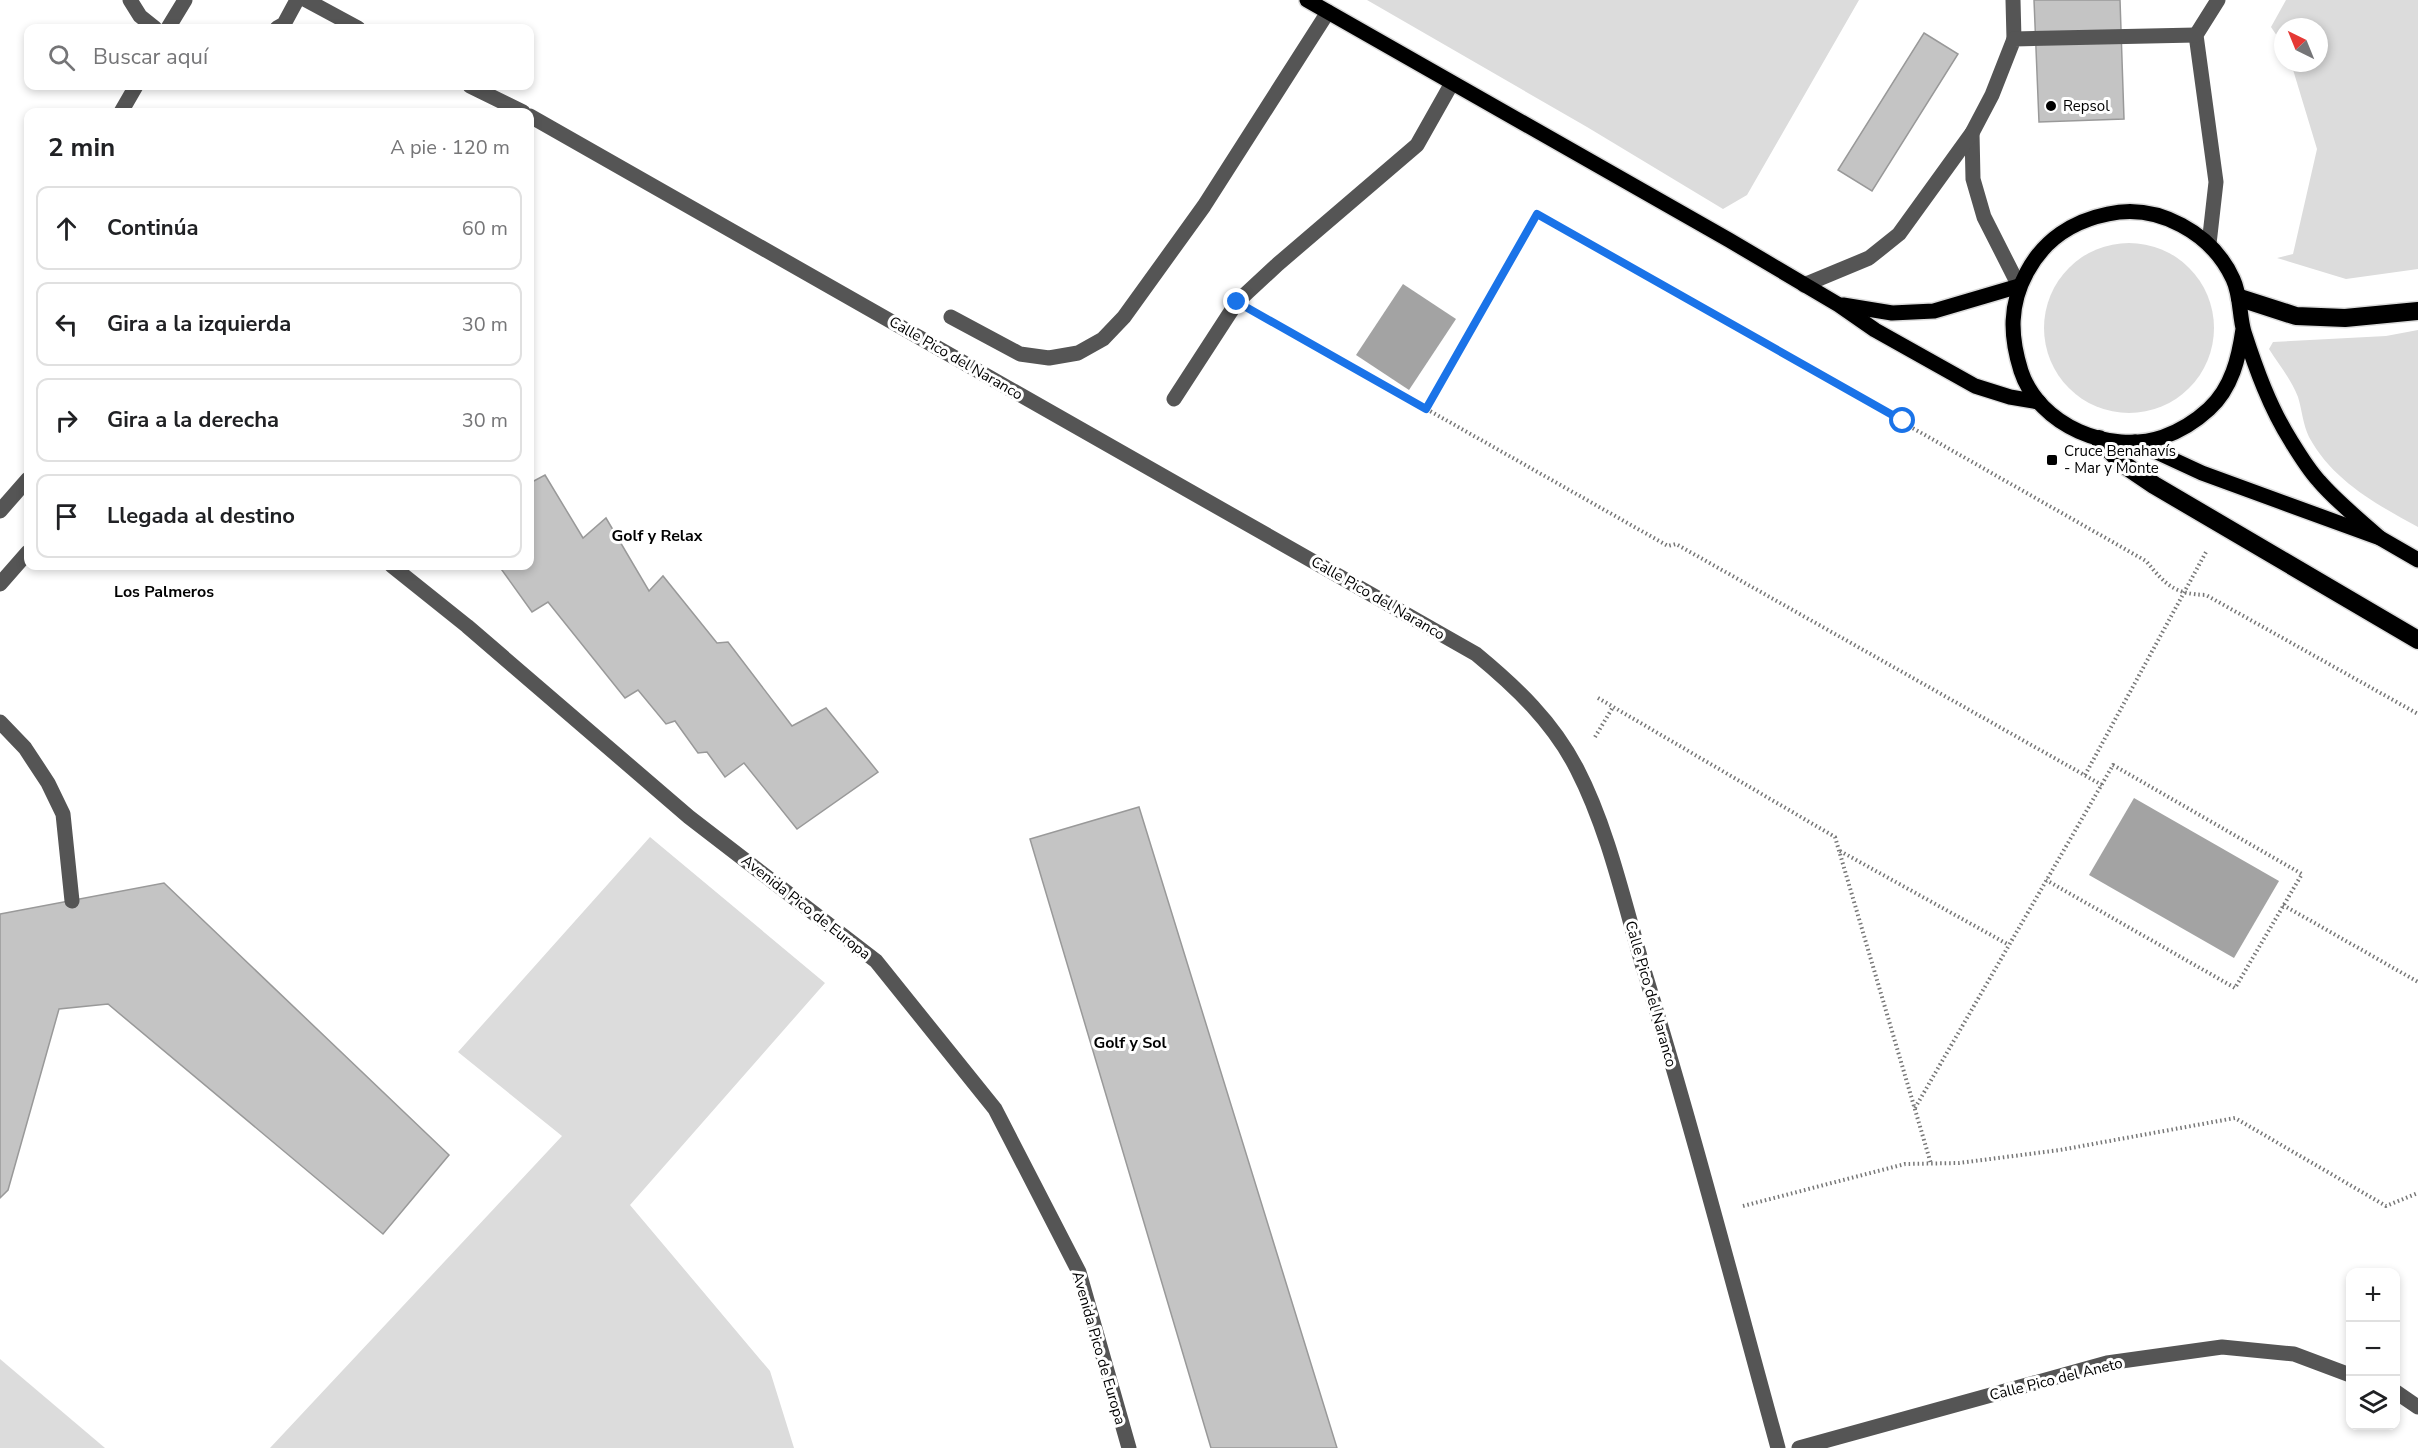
<!DOCTYPE html>
<html lang="es">
<head>
<meta charset="utf-8">
<style>
	:root { --surface:#fff; --page:#f6f6f6; --text:#202124; --muted:#757577; --line:#e0e0e0 }
	body { margin:0; font-family:"Nunito Sans",sans-serif; background:var(--page); color:var(--text) }
	.controls { position:absolute; right:18px; bottom:18px; display:grid; overflow:hidden; border-radius:12px; box-shadow:0 3px 9px #0003 }
	.controls button { width:54px; height:54px; display:grid; place-items:center; padding:0; border:0; border-bottom:2px solid var(--line); background:var(--surface); color:var(--text); font:30px sans-serif }
	.compass { position:absolute; left:2274px; top:18px; width:54px; height:54px; border-radius:50%; background:var(--surface); box-shadow:0 3px 9px #0003; rotate:317deg }
	.stop { position:absolute; width:18px; height:18px; margin:-14px; border:4px solid #1a73e8; border-radius:50%; background:#fff }
	.stop.end { background:#1a73e8; border-color:#fff; box-shadow:0 2px 6px #0008 }
	.list { margin:0; padding:0; list-style:none }
	h2 { display:flex; justify-content:space-between; align-items:center; height:78px; margin:0; padding:0 24px; font-size:26px }
	h2 small { font-size:20px; font-weight:400; color:var(--muted) }
	.list li { display:grid; grid-template-columns:39px 1fr auto; gap:18px; align-items:center; box-sizing:border-box; height:84px; margin:0 12px 12px; padding:0 12px; border:2px solid var(--line); border-radius:12px }
	.list b { display:block; font-size:22px; white-space:nowrap }
	.list em { font-size:20px; font-style:normal; color:var(--muted) }
	.icon { flex:none; width:33px; height:33px; fill:none; stroke:currentColor; stroke-width:2; stroke-linecap:round; stroke-linejoin:round }
	.map { position:relative; flex:none; width:2418px; height:1448px; overflow:hidden }
	.search { position:absolute; background:var(--surface); box-shadow:0 3px 9px #0003; left:24px; top:24px; width:510px; height:66px; display:flex; align-items:center; gap:15px; box-sizing:border-box; padding:0 21px; border-radius:12px; color:var(--muted); font-size:22px }
	.panel { position:absolute; background:var(--surface); box-shadow:0 3px 9px #0003; left:24px; top:108px; width:510px; height:462px; border-radius:12px }
	.map>svg:first-child { display:block }
	.green { fill:#dcdcdc }
	.water { fill:#a3a3a3 }
	.building { fill:#c4c4c4; stroke:#999; stroke-width:1.5 }
	.lines { fill:none; stroke-linecap:round; stroke-linejoin:round }
	.major-casing { stroke:#dbdbdb; stroke-width:18 }
	.highway-casing { stroke:#dbdbdb; stroke-width:21 }
	.path { stroke:#777; stroke-width:4; stroke-dasharray:1.5 3; stroke-linecap:butt }
	.minor { stroke:#555; stroke-width:15 }
	.major { stroke:#000; stroke-width:15 }
	.highway { stroke:#000; stroke-width:18 }
	.route { stroke:#1a73e8; stroke-width:8 }
	.poi-dot { fill:#000; stroke:#fff; stroke-width:2 }
	.labels { text-anchor:middle; dominant-baseline:central; stroke-width:6; stroke-linejoin:round; paint-order:stroke }
	.poi-label { font-size:15px; fill:#000; stroke:#fff; text-anchor:start }
	.street-label { font-size:15px; fill:#000; stroke:#fff }
	.neighbourhood-label { font-size:16px; font-weight:bold; fill:#000; stroke:#fff }
</style>
</head>
<body>
<div class="map">
<svg width="2418" height="1448" viewBox="0 0 2418 1448">
	<rect width="100%" height="100%" fill="#fff"/>
	<g class="green">
		<path d="M1367,0H1859L1747,195L1723,209L1587,127Z"/>
		<path d="M2286,0H2418V269L2346,279L2277,258L2293,254L2317,149L2291,63H2319V27H2283V45L2271,27Z"/>
		<circle cx="2129" cy="328" r="85"/>
		<path d="M2418,330V527C2376,504 2333,481 2309,437C2303,425 2302,410 2298,397C2291,379 2279,365 2269,349L2273,342L2386,336Z"/>
		<path d="M650,837L825,983L630,1205L770,1371L794,1448H270L562,1136L458,1052Z"/>
		<path d="M0,1359L105,1448H0Z"/>
	</g>
	<g class="water">
		<path d="M1403,284L1456,319L1409,390L1356,355Z"/>
		<path d="M2134,798L2279,881L2234,958L2089,875Z"/>
	</g>
	<g class="building">
		<path d="M2034,0H2120L2124,119L2039,122Z"/>
		<path d="M1924,33L1958,54L1872,191L1838,170Z"/>
		<path d="M545,475L583,538L606,518L649,591L663,576L717,643L728,642L792,726L826,708L878,772L797,829L744,763L725,777L707,752L698,753L675,721L666,724L638,690L625,698L548,602L532,612L499,566H530V479L532,482Z"/>
		<path d="M1139,807L1337,1448H1211L1030,839Z"/>
		<path d="M164,883L449,1155L383,1234L108,1004L59,1009L8,1190L0,1198V914Z"/>
	</g>
	<g class="lines">
		<g class="major-casing">
			<g id="major">
				<path d="M1307,0L1729,240L1839,305L1875,330L1975,386L2010,397L2039,402"/>
				<path d="M1843,305L1892,313L1934,311L2019,286"/>
				<path d="M2243,329C2239,357 2232,388 2209,409C2196,421 2180,431 2163,437C2110,455 2039,426 2021,371C2010,336 2009,305 2027,272C2044,240 2073,221 2108,214C2158,203 2212,233 2233,279C2241,296 2239,315 2244,332C2256,369 2270,408 2291,441C2299,454 2308,469 2319,481C2337,502 2360,520 2380,538"/>
				<path d="M2135,442L2202,473L2380,538L2418,560"/>
			</g>
		</g>
		<g class="highway-casing">
			<g id="highway">
				<path d="M2240,298L2296,316L2345,318L2418,311"/>
				<path d="M2099,439L2123,464L2154,485L2418,640"/>
			</g>
		</g>
		<g class="path">
			<path d="M1266,318L1668,546L1676,544L2102,785"/>
			<path d="M1426,409L1537,214L2146,561C2166,585 2174,594 2206,595L2418,714"/>
			<path d="M1598,698L1835,837L1931,1164"/>
			<path d="M1595,737L1613,707"/>
			<path d="M2085,775L2206,552"/>
			<path d="M1840,851L2009,945"/>
			<path d="M2283,905L2418,982"/>
			<path d="M1915,1108L2113,765L2302,874L2235,988L2046,880"/>
			<path d="M1743,1206L1905,1164L1959,1163L2060,1150L2235,1118L2386,1206L2418,1193"/>
		</g>
		<g class="minor">
			<path d="M130,0L140,16L155,28"/>
			<path d="M306,0L358,28"/>
			<path d="M2013,0L2014,39"/>
			<path d="M168,28L185,0"/>
			<path d="M277,28L284,24L297,0"/>
			<path d="M470,86L523,112"/>
			<path d="M121,112L136,86"/>
			<path d="M530,116L1476,654C1516,687 1553,722 1577,769C1608,829 1624,902 1643,967C1692,1126 1734,1288 1778,1448"/>
			<path d="M1972,133L1973,179L1984,217L2019,286"/>
			<path d="M2209,244L2216,182L2196,35L2218,0"/>
			<path d="M1804,285L1869,258L1899,234L1972,133L1992,95L2014,39L2196,35"/>
			<path d="M951,317L1020,354L1049,358L1078,353L1103,339L1124,317L1204,206L1328,12"/>
			<path d="M1174,399L1237,302L1278,264L1417,145L1452,83"/>
			<path d="M0,511L28,479"/>
			<path d="M392,566L467,626L689,817L876,961L995,1109L1079,1272L1129,1448"/>
			<path d="M0,584L28,552"/>
			<path d="M0,722L25,748L48,783L63,814L72,901"/>
			<path d="M2396,1392L2418,1407"/>
			<path d="M1799,1448L2107,1363L2222,1347L2294,1354L2350,1375"/>
		</g>
		<use href="#major" class="major"/>
		<use href="#highway" class="highway"/>
	</g>
	<g class="lines">
		<path class="route" d="M1237,302L1426,409L1537,214L1903,421"/>
	</g>
	<g class="poi-dot">
		<circle cx="2051" cy="106" r="6"/>
		<rect x="2046" y="454" width="12" height="12" rx="3"/>
	</g>
	<g class="labels">
		<g class="poi-label">
			<text x="2063" y="106">Repsol</text>
			<text x="2064" y="451">Cruce Benahavís<tspan x="2064" dy="17">- Mar y Monte</tspan></text>
		</g>
		<g class="street-label">
			<text transform="translate(956 358) rotate(30)">Calle Pico del Naranco</text>
			<text transform="translate(1378 598) rotate(30)">Calle Pico del Naranco</text>
			<text transform="translate(806 907) rotate(38)">Avenida Pico de Europa</text>
			<text transform="translate(1651 994) rotate(74)">Calle Pico del Naranco</text>
			<text transform="translate(1099 1348) rotate(74)">Avenida Pico de Europa</text>
			<text transform="translate(2056 1379) rotate(-14)">Calle Pico del Aneto</text>
		</g>
		<g class="neighbourhood-label">
			<text x="657" y="536">Golf y Relax</text>
			<text x="164" y="592">Los Palmeros</text>
			<text x="1130" y="1043">Golf y Sol</text>
		</g>
	</g>
</svg>
<div class="controls">
<button>+</button>
<button>−</button>
<button><svg class="icon" aria-label="layers" viewBox="0 0 24 24"><path d="M12 4l9 5-9 5-9-5zM3 14l9 5 9-5"/></svg></button>
</div>
<svg class="compass" viewBox="-18 -18 36 36"><path d="M0-13l5 13h-10z" fill="#e53935"/><path d="M0 13l5-13h-10z" fill="#757577"/></svg>
<div class="stop" style="left:1903px;top:421px"></div>
<div class="stop end" style="left:1237px;top:302px"></div>
<div class="search"><svg class="icon" aria-label="search" viewBox="0 0 24 24"><circle cx="10" cy="10" r="6"/><path d="M15 15l6 6"/></svg>Buscar aquí</div>
<section class="panel">
<h2>2 min<small>A pie · 120 m</small></h2>
<ul class="list">
<li><svg class="icon" aria-label="ahead" viewBox="0 0 24 24"><path d="M12 20V5M6 11l6-6 6 6"/></svg><div><b>Continúa</b></div><em>60 m</em></li>
<li><svg class="icon" aria-label="left" viewBox="0 0 24 24"><path d="M17 20v-9H6M10 6l-5 5 5 5"/></svg><div><b>Gira a la izquierda</b></div><em>30 m</em></li>
<li><svg class="icon" aria-label="right" viewBox="0 0 24 24"><path d="M7 20v-9h11M14 6l5 5-5 5"/></svg><div><b>Gira a la derecha</b></div><em>30 m</em></li>
<li><svg class="icon" aria-label="arrive" viewBox="0 0 24 24"><path d="M6 21V4h12l-3 4 3 4H6"/></svg><div><b>Llegada al destino</b></div></li>
</ul>
</section>
</div>
</body>
</html>
